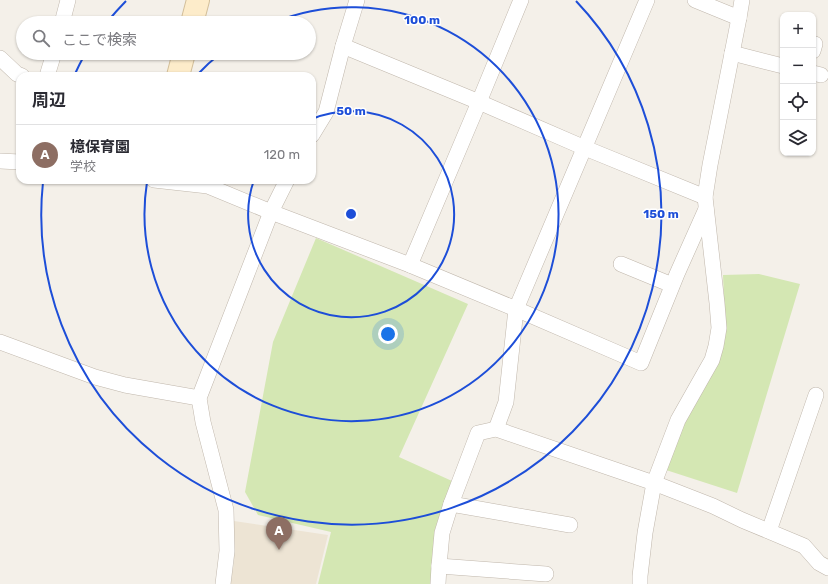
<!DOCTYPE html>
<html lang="ja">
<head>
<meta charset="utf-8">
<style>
	:root { --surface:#fff; --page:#f7f7f7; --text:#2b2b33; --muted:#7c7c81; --line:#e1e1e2; --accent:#f42e21 }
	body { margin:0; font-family:Rubik,"Noto Sans JP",sans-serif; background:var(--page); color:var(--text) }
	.controls { position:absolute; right:12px; top:12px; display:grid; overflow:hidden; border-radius:8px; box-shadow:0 1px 3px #0004 }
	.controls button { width:36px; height:36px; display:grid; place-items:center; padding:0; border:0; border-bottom:1px solid var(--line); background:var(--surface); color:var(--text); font:20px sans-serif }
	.you { position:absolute; left:388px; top:334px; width:14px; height:14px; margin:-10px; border:3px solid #fff; border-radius:50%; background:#1a73e8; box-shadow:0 0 0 6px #1a73e833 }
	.badge { display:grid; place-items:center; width:26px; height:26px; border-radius:50%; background:var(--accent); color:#fff; font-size:13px; font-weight:700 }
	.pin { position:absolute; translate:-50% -33px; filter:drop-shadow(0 1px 2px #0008) }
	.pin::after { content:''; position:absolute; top:21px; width:14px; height:12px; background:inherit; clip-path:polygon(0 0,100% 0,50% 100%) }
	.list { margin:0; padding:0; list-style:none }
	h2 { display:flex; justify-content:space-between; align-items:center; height:52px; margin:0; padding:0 16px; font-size:17px }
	h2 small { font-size:13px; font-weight:400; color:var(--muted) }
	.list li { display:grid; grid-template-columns:26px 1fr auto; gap:12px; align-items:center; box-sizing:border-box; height:60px; padding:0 16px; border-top:1px solid var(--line) }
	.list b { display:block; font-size:15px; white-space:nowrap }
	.list p { margin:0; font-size:13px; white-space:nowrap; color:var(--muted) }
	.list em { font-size:13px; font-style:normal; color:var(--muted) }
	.icon { flex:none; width:22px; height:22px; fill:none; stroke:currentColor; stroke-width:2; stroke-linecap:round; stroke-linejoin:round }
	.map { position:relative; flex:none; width:828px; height:584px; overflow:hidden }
	.search { position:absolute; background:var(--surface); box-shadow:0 1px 3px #0004; left:16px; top:16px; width:300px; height:44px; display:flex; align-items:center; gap:10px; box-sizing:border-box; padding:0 14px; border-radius:22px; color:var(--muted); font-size:15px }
	.panel { position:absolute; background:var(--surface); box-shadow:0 1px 3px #0004; left:16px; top:72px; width:300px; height:112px; border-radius:12px }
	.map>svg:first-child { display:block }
	.education { fill:#ede4d4 }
	.green { fill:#d4e7b3 }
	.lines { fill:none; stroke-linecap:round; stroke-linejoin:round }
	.street-casing { stroke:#c0b7ac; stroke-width:16 }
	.secondary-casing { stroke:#d3bf9a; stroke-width:24 }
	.street { stroke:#fff; stroke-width:15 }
	.secondary { stroke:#fdecca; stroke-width:22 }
	.ring { fill:none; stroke:#1d4ed8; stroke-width:2 }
	.centre { fill:#1d4ed8; stroke:#fff; stroke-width:2 }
	.ring-label { font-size:12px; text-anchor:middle; font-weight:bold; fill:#1d4ed8; stroke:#fff; stroke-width:3; stroke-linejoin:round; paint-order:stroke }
</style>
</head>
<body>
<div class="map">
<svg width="828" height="584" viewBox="0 0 828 584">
	<rect width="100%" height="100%" fill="#f4f0e9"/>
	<path class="education" d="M234,521L328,535L316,584H229L234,564Z"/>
	<g class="green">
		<path d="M316,238L468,304L399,457L452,481L432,584H318L331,532L258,515L245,492L273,342Z"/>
		<path d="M759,274L800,284L737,493L666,470L725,323L723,275Z"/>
	</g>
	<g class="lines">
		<g class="street-casing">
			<g id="street">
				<path d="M695,0L739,18"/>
				<path d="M62,23L68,0"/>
				<path d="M343,46L479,102L585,148L705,197"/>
				<path d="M813,51L815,44"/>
				<path d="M732,53L783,66"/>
				<path d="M0,58L17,74L22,76"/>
				<path d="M813,73L821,75"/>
				<path d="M47,76L54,53"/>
				<path d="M312,135L326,112L343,46L357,0"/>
				<path d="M0,161L20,162"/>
				<path d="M154,180L208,186L271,212L410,265L516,309L641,363L677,274L706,209"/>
				<path d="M621,264L672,285"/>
				<path d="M410,265L479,102L521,0"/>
				<path d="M0,342L95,377L125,385L199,398"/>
				<path d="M496,429L506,402L516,309L647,0"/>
				<path d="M451,504L570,525"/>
				<path d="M769,531L816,395"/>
				<path d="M439,566L546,574"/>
				<path d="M223,584L227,551L226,510L203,422L199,398L271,212L287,180"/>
				<path d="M438,584L439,566L442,533L451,504L478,433L496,429L654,483L713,506L742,520L804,546L819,563L828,568"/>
				<path d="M640,584V576L645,533L654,483L678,420L704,374L712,360L716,346L719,328L717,303L705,197L710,165L739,18L742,0"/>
			</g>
		</g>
		<g class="secondary-casing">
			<g id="secondary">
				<path d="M192,23L198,0"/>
				<path d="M178,76L184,53"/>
			</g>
		</g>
		<use href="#street" class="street"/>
		<use href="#secondary" class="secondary"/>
	</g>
	<g class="ring">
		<path d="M312 119A103 103 0 1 1 254 180"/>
		<path d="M197 75A207 207 0 0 1 221 53M272 23A207 207 0 1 1 147 182"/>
		<path d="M74 76A310 310 0 0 1 85 54M108 21A310 310 0 0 1 126 1M576 1A310 310 0 1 1 43 182"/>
	</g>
	<circle cx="351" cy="214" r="6" class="centre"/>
	<g class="ring-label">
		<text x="422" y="24">100 m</text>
		<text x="351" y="115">50 m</text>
		<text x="661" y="218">150 m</text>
	</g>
</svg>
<div class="controls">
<button>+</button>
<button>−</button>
<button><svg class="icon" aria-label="locate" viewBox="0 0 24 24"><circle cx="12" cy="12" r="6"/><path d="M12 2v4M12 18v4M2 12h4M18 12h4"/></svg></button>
<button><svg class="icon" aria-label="layers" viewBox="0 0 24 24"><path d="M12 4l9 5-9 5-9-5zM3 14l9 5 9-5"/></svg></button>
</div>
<div class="you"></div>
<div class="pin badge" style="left:279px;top:550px;background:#8d6e63">A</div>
<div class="search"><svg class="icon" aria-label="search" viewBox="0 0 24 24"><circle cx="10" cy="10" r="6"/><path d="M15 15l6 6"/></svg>ここで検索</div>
<section class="panel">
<h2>周辺<small></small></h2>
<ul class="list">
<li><span class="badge" style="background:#8d6e63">A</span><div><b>檍保育園</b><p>学校</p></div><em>120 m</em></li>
</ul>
</section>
</div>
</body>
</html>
